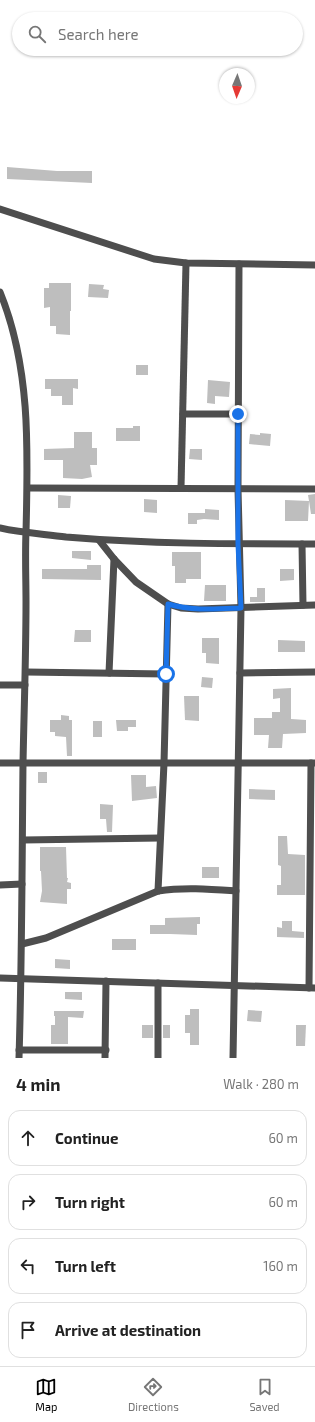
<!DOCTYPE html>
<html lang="en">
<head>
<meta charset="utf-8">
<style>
	:root { --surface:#fff; --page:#f6f6f6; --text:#222; --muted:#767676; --line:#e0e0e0; --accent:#000 }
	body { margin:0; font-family:"Exo 2",sans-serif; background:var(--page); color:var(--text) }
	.compass { position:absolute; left:219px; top:68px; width:36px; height:36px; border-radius:50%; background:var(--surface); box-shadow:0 1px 3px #0004; rotate:182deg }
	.stop { position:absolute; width:12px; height:12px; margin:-9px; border:3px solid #1a73e8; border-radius:50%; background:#fff }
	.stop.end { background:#1a73e8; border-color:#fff; box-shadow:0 1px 4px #0008 }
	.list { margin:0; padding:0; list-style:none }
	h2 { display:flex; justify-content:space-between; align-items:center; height:52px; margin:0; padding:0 16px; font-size:17px }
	h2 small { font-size:13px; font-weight:400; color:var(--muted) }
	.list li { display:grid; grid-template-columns:26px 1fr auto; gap:12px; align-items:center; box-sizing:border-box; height:56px; margin:0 8px 8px; padding:0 8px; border:1px solid var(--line); border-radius:12px }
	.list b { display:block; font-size:15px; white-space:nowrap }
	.list em { font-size:13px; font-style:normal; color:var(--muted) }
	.icon { flex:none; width:22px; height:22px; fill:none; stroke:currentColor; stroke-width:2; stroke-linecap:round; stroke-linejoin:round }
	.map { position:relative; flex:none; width:315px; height:1058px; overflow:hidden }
	.search { position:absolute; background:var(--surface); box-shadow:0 1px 3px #0004; left:12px; right:12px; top:12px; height:44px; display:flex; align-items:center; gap:10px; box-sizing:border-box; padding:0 14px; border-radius:22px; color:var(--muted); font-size:15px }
	.sheet { height:308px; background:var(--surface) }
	nav { display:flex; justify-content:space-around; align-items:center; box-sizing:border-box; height:56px; border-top:1px solid var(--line); background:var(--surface); font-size:11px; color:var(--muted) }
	nav a { display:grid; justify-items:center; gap:2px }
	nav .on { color:var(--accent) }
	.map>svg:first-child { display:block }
	.building { fill:#bebebe }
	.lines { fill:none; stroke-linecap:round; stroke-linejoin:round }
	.street { stroke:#4e4e4e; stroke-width:7 }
	.route { stroke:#1a73e8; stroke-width:5 }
</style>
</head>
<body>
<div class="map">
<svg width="315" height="1058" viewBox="0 0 315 1058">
	<rect width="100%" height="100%" fill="#fff"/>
	<g class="building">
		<path d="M7,167L57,171H92V183L7,179Z"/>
		<path d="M49,283H71V311H70V335L56,334V326H50V307L44,308V288H49Z"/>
		<path d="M89,284L104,285L103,289L109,290L108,298L88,297Z"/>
		<rect x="136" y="365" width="12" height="10"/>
		<path d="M45,379H78V389L73,388V405H62V396H51V389H45Z"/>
		<path d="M208,380L230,382L229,397L215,396V404L207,403Z"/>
		<path d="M133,426H140V441H116V428H133Z"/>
		<path d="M74,432H92V448H97V465H90L92,477L82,479L63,478V460H44V449L74,448Z"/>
		<path d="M260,433L271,434L270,446L249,444L250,434L260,435Z"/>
		<path d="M190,449H202V460L189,459Z"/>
		<path d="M315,494V514H311L309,501L308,521H285V500L309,501L308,495Z"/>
		<path d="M58,495L71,496L70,508H58Z"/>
		<path d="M144,499L157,500V513L144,512Z"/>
		<path d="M205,509L219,510V520L204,519L197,520V524H188V513H205Z"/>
		<path d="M72,551H91V560L72,558Z"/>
		<path d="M172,552H201V579H186V583H175V566H172Z"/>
		<path d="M87,565H101V580L42,579V569H87Z"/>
		<path d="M280,569H294V580L280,581Z"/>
		<path d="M205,585H226V601H204Z"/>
		<path d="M257,588H265V602H250V597H257Z"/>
		<path d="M75,630H91V642H74Z"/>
		<path d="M202,638H219V664L206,663V653H202Z"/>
		<path d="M278,640L305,641V652H278Z"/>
		<path d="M202,677L213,678L212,688L201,687Z"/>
		<path d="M291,688V719L306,720V733L283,734L282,748H268L269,735H254V718H272V712H280V698L273,699V689Z"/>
		<path d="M184,696H199V721L185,720Z"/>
		<path d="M61,715L69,716V720H72V756H67L66,737L55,736V732H50V720H61Z"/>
		<path d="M116,720H136V727H128V731H117Z"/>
		<rect x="93" y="721" width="9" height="16"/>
		<rect x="38" y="772" width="9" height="11"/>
		<path d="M131,775H146V787L156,786L157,798L132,801Z"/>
		<path d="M249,789L275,790V800L249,799Z"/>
		<path d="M100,804L113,805L112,832H107L106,819H100Z"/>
		<path d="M278,836H287L288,854L305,855V895H277V885H281V866L278,865Z"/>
		<path d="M40,847H66L67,878H68L67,882L71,883V889H67V904L40,902L42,891L41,871H40Z"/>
		<rect x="202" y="867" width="17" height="11"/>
		<path d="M200,917V924H197V935L170,934H150V925H165V918Z"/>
		<path d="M282,921H292V931L304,932V938L277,937V927L282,928Z"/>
		<rect x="112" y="939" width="24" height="11"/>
		<path d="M55,959L70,960V969L55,968Z"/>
		<path d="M65,992H82V1000L65,999Z"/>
		<path d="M190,1009H199V1045H190V1033H185V1015H190Z"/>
		<path d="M248,1010L262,1011L261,1022L247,1021Z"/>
		<path d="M54,1011H84L83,1018L68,1017V1044H51V1025H55V1016H54Z"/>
		<rect x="142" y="1025" width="11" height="13"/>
		<rect x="163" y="1025" width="7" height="13"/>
		<path d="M296,1025H306L305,1046H296Z"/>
	</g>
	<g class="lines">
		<g class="street">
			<path d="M0,209L154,259L186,263L315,265"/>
			<path d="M0,292C31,368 28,451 26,532C25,555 26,579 26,602C26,656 24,710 23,764C22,862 22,960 19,1058"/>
			<path d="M183,414H238"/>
			<path d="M28,488L315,489"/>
			<path d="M181,488L186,263"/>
			<path d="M0,528C22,533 44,534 66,537C149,544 232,544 315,544"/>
			<path d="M99,540L114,559L136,582L168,604L181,608L198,609L315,605"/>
			<path d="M302,544L303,605"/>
			<path d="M26,672L166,674"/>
			<path d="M109,673L114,559"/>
			<path d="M240,673L315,672"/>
			<path d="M0,685H25"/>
			<path d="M0,763H315"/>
			<path d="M23,840L160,838"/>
			<path d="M0,885L22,884"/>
			<path d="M158,891L164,763L168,604"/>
			<path d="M22,944L46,938L158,891C184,887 209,889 236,891"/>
			<path d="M0,978L315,988"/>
			<path d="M309,988L311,763"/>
			<path d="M19,1050H106"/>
			<path d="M105,1058L106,981"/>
			<path d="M158,1058V983"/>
			<path d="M233,1058L241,608L238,489L239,264"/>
		</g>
	</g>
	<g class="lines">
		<path class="route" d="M166,674L168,604C192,611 216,609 241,608L238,544V414"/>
	</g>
</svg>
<svg class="compass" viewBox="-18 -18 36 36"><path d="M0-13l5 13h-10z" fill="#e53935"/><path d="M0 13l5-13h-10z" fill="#767676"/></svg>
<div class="stop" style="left:166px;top:674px"></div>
<div class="stop end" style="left:238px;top:414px"></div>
<div class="search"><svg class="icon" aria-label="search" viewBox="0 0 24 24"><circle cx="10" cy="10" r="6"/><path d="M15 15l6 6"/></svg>Search here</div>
</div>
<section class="sheet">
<h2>4 min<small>Walk · 280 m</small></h2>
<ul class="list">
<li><svg class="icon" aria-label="ahead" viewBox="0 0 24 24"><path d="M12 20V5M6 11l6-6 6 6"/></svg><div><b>Continue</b></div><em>60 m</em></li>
<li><svg class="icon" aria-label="right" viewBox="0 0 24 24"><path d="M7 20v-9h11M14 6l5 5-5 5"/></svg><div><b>Turn right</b></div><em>60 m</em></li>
<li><svg class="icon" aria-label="left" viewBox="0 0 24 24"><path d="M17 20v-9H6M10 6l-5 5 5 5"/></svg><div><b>Turn left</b></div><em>160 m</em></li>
<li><svg class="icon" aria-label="arrive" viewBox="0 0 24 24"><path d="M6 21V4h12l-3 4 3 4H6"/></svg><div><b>Arrive at destination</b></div></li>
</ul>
</section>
<nav>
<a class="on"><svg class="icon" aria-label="map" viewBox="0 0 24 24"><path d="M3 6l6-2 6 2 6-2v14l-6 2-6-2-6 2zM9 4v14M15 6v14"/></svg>Map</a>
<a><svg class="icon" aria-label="directions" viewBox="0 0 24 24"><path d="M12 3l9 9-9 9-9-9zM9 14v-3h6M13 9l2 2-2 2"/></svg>Directions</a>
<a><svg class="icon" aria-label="saved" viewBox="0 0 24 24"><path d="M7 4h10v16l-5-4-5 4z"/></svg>Saved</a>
</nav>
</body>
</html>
